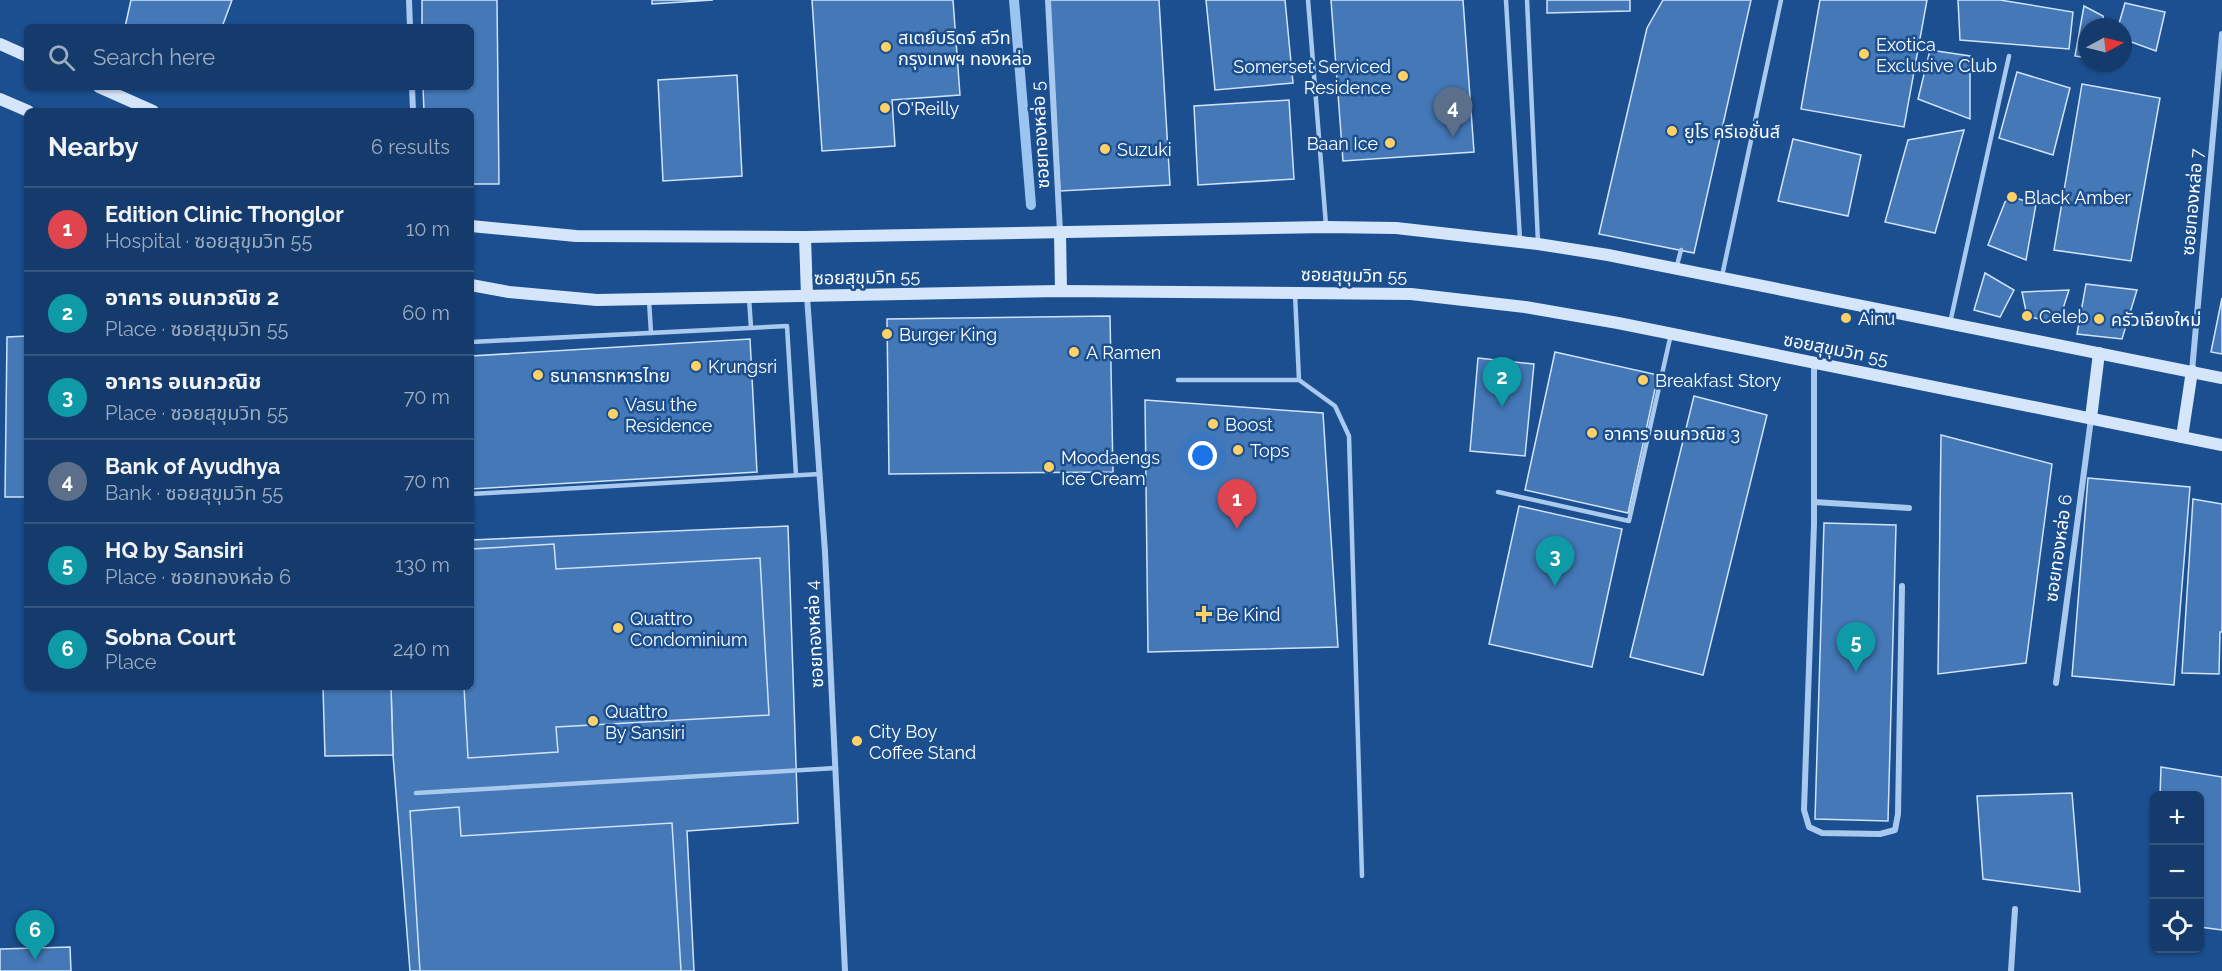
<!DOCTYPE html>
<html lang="en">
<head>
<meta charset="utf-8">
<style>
	:root { --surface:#143b6b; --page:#1d4271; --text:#f1f3f6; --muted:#9dadc1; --line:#33557e; --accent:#e797bd }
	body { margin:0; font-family:Raleway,"Noto Sans Thai",sans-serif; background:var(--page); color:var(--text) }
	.controls { position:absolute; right:18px; bottom:18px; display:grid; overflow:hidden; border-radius:9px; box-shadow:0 2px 4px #0004 }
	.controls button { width:54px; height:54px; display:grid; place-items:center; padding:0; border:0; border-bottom:2px solid var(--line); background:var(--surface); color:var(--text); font:30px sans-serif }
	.compass { position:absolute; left:2078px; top:18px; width:54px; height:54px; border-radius:50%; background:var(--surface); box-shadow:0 2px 4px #0004; rotate:83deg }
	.you { position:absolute; left:1203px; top:456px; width:21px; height:21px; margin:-15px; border:4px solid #fff; border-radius:50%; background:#1a73e8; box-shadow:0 0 0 9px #1a73e833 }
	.badge { display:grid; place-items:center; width:39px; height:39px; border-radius:50%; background:var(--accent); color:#fff; font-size:20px; font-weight:700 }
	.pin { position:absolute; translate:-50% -50px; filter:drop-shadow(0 2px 3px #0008) }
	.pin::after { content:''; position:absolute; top:32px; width:21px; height:18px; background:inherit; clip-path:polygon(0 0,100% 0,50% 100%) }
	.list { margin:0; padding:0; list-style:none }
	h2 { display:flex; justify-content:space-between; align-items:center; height:78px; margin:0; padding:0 24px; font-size:26px }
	h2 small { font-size:20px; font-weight:400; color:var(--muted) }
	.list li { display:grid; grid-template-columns:39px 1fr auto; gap:18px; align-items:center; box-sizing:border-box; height:84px; padding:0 24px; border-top:2px solid var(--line) }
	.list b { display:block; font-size:22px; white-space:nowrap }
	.list p { margin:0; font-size:20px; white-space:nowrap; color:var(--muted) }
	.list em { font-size:20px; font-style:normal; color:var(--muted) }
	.icon { flex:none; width:33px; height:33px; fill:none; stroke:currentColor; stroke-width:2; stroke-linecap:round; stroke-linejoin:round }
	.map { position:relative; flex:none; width:2222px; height:971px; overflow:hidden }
	.search { position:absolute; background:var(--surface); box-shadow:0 2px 4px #0004; left:24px; top:24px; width:450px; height:66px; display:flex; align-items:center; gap:15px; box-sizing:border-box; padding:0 21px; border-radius:9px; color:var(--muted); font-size:22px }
	.panel { position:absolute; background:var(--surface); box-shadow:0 2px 4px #0004; left:24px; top:108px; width:450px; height:582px; border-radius:9px }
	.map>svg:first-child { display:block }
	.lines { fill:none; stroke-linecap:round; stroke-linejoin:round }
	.stream { stroke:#9cc4f0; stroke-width:10 }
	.building { fill:#4478b7; stroke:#cfe3fa; stroke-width:1.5 }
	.service { stroke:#a9c9ee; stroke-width:4.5 }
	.minor { stroke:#a9c9ee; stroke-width:6 }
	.secondary { stroke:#d6e6fa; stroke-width:12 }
	.poi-dot { fill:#ffd166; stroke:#1b4f8f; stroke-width:2 }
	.labels { text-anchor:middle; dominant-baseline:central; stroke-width:5; stroke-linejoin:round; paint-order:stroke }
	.poi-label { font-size:18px; fill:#fff; stroke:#1b4f8f; text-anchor:start }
	.street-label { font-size:18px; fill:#fff; stroke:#1b4f8f }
</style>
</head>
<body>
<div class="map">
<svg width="2222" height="971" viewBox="0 0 2222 971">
	<rect width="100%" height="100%" fill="#1b4f8f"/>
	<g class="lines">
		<path class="stream" d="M1014,0L1031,205"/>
	</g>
	<g class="building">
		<path d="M131,0H232L222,27H125Z"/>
		<path d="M422,0H497L499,184H471V111H424L423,87H471V27H422Z"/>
		<path d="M652,0H713L652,4Z"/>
		<path d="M812,0H953L960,95L892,100L895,146L822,151Z"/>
		<path d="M1049,0H1159L1170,185L1060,191Z"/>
		<path d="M1206,0H1285L1293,83L1215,90Z"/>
		<path d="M1331,0H1463L1474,152L1343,161Z"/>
		<path d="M1547,0H1630V11L1547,13Z"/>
		<path d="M1663,0H1751L1694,253L1599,234L1647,28Z"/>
		<path d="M1820,0H1927L1904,127L1801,109Z"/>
		<path d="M1958,0H2000L2073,12L2069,49L1960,40Z"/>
		<path d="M2125,3L2165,12L2156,51L2123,39V27H2118Z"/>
		<path d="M2084,6L2103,16L2105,27H2087V58L2075,56Z"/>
		<path d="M1930,50L1970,56V119L1918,99Z"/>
		<path d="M2017,72L2070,88L2053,155L1999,138Z"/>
		<path d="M737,75L742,176L663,181L658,80Z"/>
		<path d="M2082,84L2160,98L2131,261L2054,250Z"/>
		<path d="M1289,100L1294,179L1198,185L1194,106Z"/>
		<path d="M1964,130L1935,233L1885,222L1908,140Z"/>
		<path d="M1793,139L1861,155L1848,216L1778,201Z"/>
		<path d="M2012,197L2036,204L2026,260L1988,245L2005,202Z"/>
		<path d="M1985,273L2014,290L2000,317L1974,310Z"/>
		<path d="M2086,284L2137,290L2122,339L2077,334Z"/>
		<path d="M2069,290L2058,324L2027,316L2022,292Z"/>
		<path d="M2222,298V354L2211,352Z"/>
		<path d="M1110,316L1113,472L889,474L887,319Z"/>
		<path d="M27,336V497H5L7,337Z"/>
		<path d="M750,339L757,472L471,489V356Z"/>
		<path d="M1555,352L1658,375L1628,513L1525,490Z"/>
		<path d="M1478,358L1534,364L1525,456L1470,451Z"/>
		<path d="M1694,396L1767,415L1703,675L1630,657Z"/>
		<path d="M1145,400L1323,413L1338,647L1148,652Z"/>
		<path d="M1941,435L2052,464L2026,663L1938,674Z"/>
		<path d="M2088,478L2190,487L2174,685L2072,676Z"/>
		<path d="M2193,499L2222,504V632H2220L2219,674L2182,673Z"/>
		<path d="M1519,506L1622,529L1592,667L1489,644Z"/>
		<path d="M1824,523L1896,525L1888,821L1815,819Z"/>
		<path d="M788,526L798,823L687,831L694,971H410L393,755L391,687H471V540Z"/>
		<path d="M554,544L556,569L760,558L769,715L556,727L558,752L468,758L464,687H471V549Z"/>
		<path d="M323,687H391L393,755L325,756Z"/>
		<path d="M2161,767L2222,777V930L2200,927V796H2160Z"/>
		<path d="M2072,793L2080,892L1983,879L1977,796Z"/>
		<path d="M459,807L461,836L672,823L681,971H420L410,811Z"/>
		<path d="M70,947L71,971H0V949Z"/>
	</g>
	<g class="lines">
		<g class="service">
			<path d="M1308,0L1326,225"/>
			<path d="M1506,0L1520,240"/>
			<path d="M1527,0L1538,242"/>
			<path d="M1676,269L1681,250"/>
			<path d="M1722,276L1781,0"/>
			<path d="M1295,294L1299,380"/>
			<path d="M749,298L751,328"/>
			<path d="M649,300L651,333"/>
			<path d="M1950,323L2009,56"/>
			<path d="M471,342L787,326L796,475"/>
			<path d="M1178,380H1299L1335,406L1349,436L1362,876"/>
			<path d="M1498,492L1629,521L1671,334"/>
			<path d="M471,494L820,474"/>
			<path d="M416,793L836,768"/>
		</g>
		<g class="minor">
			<path d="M409,0L410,27"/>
			<path d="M1048,0L1060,232"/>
			<path d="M412,87L413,111"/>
			<path d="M807,296L825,552L845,971"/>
			<path d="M1814,363V524L1804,810L1809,827L1822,833L1880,834L1895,830L1898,814L1902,586"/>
			<path d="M2192,371L2222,34"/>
			<path d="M1814,502L1909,508"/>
			<path d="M2056,683L2091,419"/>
			<path d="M2011,971L2015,909"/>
		</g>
		<g class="secondary">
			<path d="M0,44L27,56"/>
			<path d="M99,87L153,111"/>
			<path d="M0,99L28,111"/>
			<path d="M471,226L576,236L805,237L1326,227L1396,228L1538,244L1608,255L2222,378"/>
			<path d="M1060,232L1061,291"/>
			<path d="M805,237L807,296"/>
			<path d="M471,285L509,292L597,300L1061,291L1411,294L1525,307L1618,323L2222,445"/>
			<path d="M2091,418L2099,353"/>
			<path d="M2182,437L2192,371"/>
		</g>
	</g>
	<g class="poi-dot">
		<circle cx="886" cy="47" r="6"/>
		<circle cx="1864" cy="54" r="6"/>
		<circle cx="1403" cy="76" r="6"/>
		<circle cx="885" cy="108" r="6"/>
		<circle cx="1672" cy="131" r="6"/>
		<circle cx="1390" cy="143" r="6"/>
		<circle cx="1105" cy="149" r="6"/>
		<circle cx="2012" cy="197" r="6"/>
		<circle cx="2027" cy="316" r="6"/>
		<circle cx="1846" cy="318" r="6"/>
		<circle cx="2099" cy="319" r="6"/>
		<circle cx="887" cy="334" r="6"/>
		<circle cx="1074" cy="352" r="6"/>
		<circle cx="696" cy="366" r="6"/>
		<circle cx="538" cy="375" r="6"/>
		<circle cx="1643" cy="380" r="6"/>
		<circle cx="613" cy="414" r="6"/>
		<circle cx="1213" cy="424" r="6"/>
		<circle cx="1592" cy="433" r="6"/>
		<circle cx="1238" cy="450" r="6"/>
		<circle cx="1049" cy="467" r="6"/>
		<path d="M1201 605h6v6h6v6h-6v6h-6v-6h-6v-6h6z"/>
		<circle cx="618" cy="628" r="6"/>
		<circle cx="593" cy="721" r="6"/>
		<circle cx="857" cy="741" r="6"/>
	</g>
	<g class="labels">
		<g class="poi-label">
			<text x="898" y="37">สเตย์บริดจ์ สวีท<tspan x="898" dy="21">กรุงเทพฯ ทองหล่อ</tspan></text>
			<text x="1876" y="44">Exotica<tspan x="1876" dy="21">Exclusive Club</tspan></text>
			<text x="1391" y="66" text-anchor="end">Somerset Serviced<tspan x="1391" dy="21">Residence</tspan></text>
			<text x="897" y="108">O'Reilly</text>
			<text x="1684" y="131">ยูโร ครีเอชั่นส์</text>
			<text x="1378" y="143" text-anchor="end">Baan Ice</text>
			<text x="1117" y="149">Suzuki</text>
			<text x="2024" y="197">Black Amber</text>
			<text x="2039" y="316">Celeb</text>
			<text x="1858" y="318">Ainu</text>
			<text x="2111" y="319">ครัวเจียงใหม่</text>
			<text x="899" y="334">Burger King</text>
			<text x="1086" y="352">A Ramen</text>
			<text x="708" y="366">Krungsri</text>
			<text x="550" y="375">ธนาคารทหารไทย</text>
			<text x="1655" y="380">Breakfast Story</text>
			<text x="625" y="404">Vasu the<tspan x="625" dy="21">Residence</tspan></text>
			<text x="1225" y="424">Boost</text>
			<text x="1604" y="433">อาคาร อเนกวณิช 3</text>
			<text x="1250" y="450">Tops</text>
			<text x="1061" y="457">Moodaengs<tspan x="1061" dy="21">Ice Cream</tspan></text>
			<text x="1216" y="614">Be Kind</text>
			<text x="630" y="618">Quattro<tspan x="630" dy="21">Condominium</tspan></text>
			<text x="605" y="711">Quattro<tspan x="605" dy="21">By Sansiri</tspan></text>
			<text x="869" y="731">City Boy<tspan x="869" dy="21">Coffee Stand</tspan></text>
		</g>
		<g class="street-label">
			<text transform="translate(1040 135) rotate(-93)">ซอยทองหล่อ 5</text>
			<text transform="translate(2192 202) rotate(-85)">ซอยทองหล่อ 7</text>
			<text transform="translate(1354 275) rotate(1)">ซอยสุขุมวิท 55</text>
			<text transform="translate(867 277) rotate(-1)">ซอยสุขุมวิท 55</text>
			<text transform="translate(1836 349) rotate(11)">ซอยสุขุมวิท 55</text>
			<text transform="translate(2058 548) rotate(-82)">ซอยทองหล่อ 6</text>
			<text transform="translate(814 634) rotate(-93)">ซอยทองหล่อ 4</text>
		</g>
	</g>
</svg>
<div class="controls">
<button>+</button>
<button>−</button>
<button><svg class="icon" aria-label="locate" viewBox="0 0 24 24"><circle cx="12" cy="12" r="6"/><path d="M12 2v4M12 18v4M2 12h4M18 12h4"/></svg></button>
</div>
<svg class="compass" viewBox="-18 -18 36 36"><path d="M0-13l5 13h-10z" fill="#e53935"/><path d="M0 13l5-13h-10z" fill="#9dadc1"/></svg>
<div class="you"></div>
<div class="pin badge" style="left:1237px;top:529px;background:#e0444e">1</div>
<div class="pin badge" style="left:1502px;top:407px;background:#0f9aa8">2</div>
<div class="pin badge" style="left:1555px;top:586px;background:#0f9aa8">3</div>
<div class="pin badge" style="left:1453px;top:137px;background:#5c6f8a">4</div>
<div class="pin badge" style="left:1856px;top:672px;background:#0f9aa8">5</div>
<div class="pin badge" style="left:35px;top:960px;background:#0f9aa8">6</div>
<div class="search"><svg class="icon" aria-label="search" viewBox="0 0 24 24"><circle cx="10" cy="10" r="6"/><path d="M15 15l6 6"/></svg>Search here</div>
<section class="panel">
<h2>Nearby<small>6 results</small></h2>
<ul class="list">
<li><span class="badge" style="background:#e0444e">1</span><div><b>Edition Clinic Thonglor</b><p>Hospital · ซอยสุขุมวิท 55</p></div><em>10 m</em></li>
<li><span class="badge" style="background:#0f9aa8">2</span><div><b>อาคาร อเนกวณิช 2</b><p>Place · ซอยสุขุมวิท 55</p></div><em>60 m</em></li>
<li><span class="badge" style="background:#0f9aa8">3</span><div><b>อาคาร อเนกวณิช</b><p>Place · ซอยสุขุมวิท 55</p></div><em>70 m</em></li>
<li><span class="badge" style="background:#5c6f8a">4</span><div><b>Bank of Ayudhya</b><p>Bank · ซอยสุขุมวิท 55</p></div><em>70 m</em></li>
<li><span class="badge" style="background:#0f9aa8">5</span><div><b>HQ by Sansiri</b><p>Place · ซอยทองหล่อ 6</p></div><em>130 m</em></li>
<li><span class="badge" style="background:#0f9aa8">6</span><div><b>Sobna Court</b><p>Place</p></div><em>240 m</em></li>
</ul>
</section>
</div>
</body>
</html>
